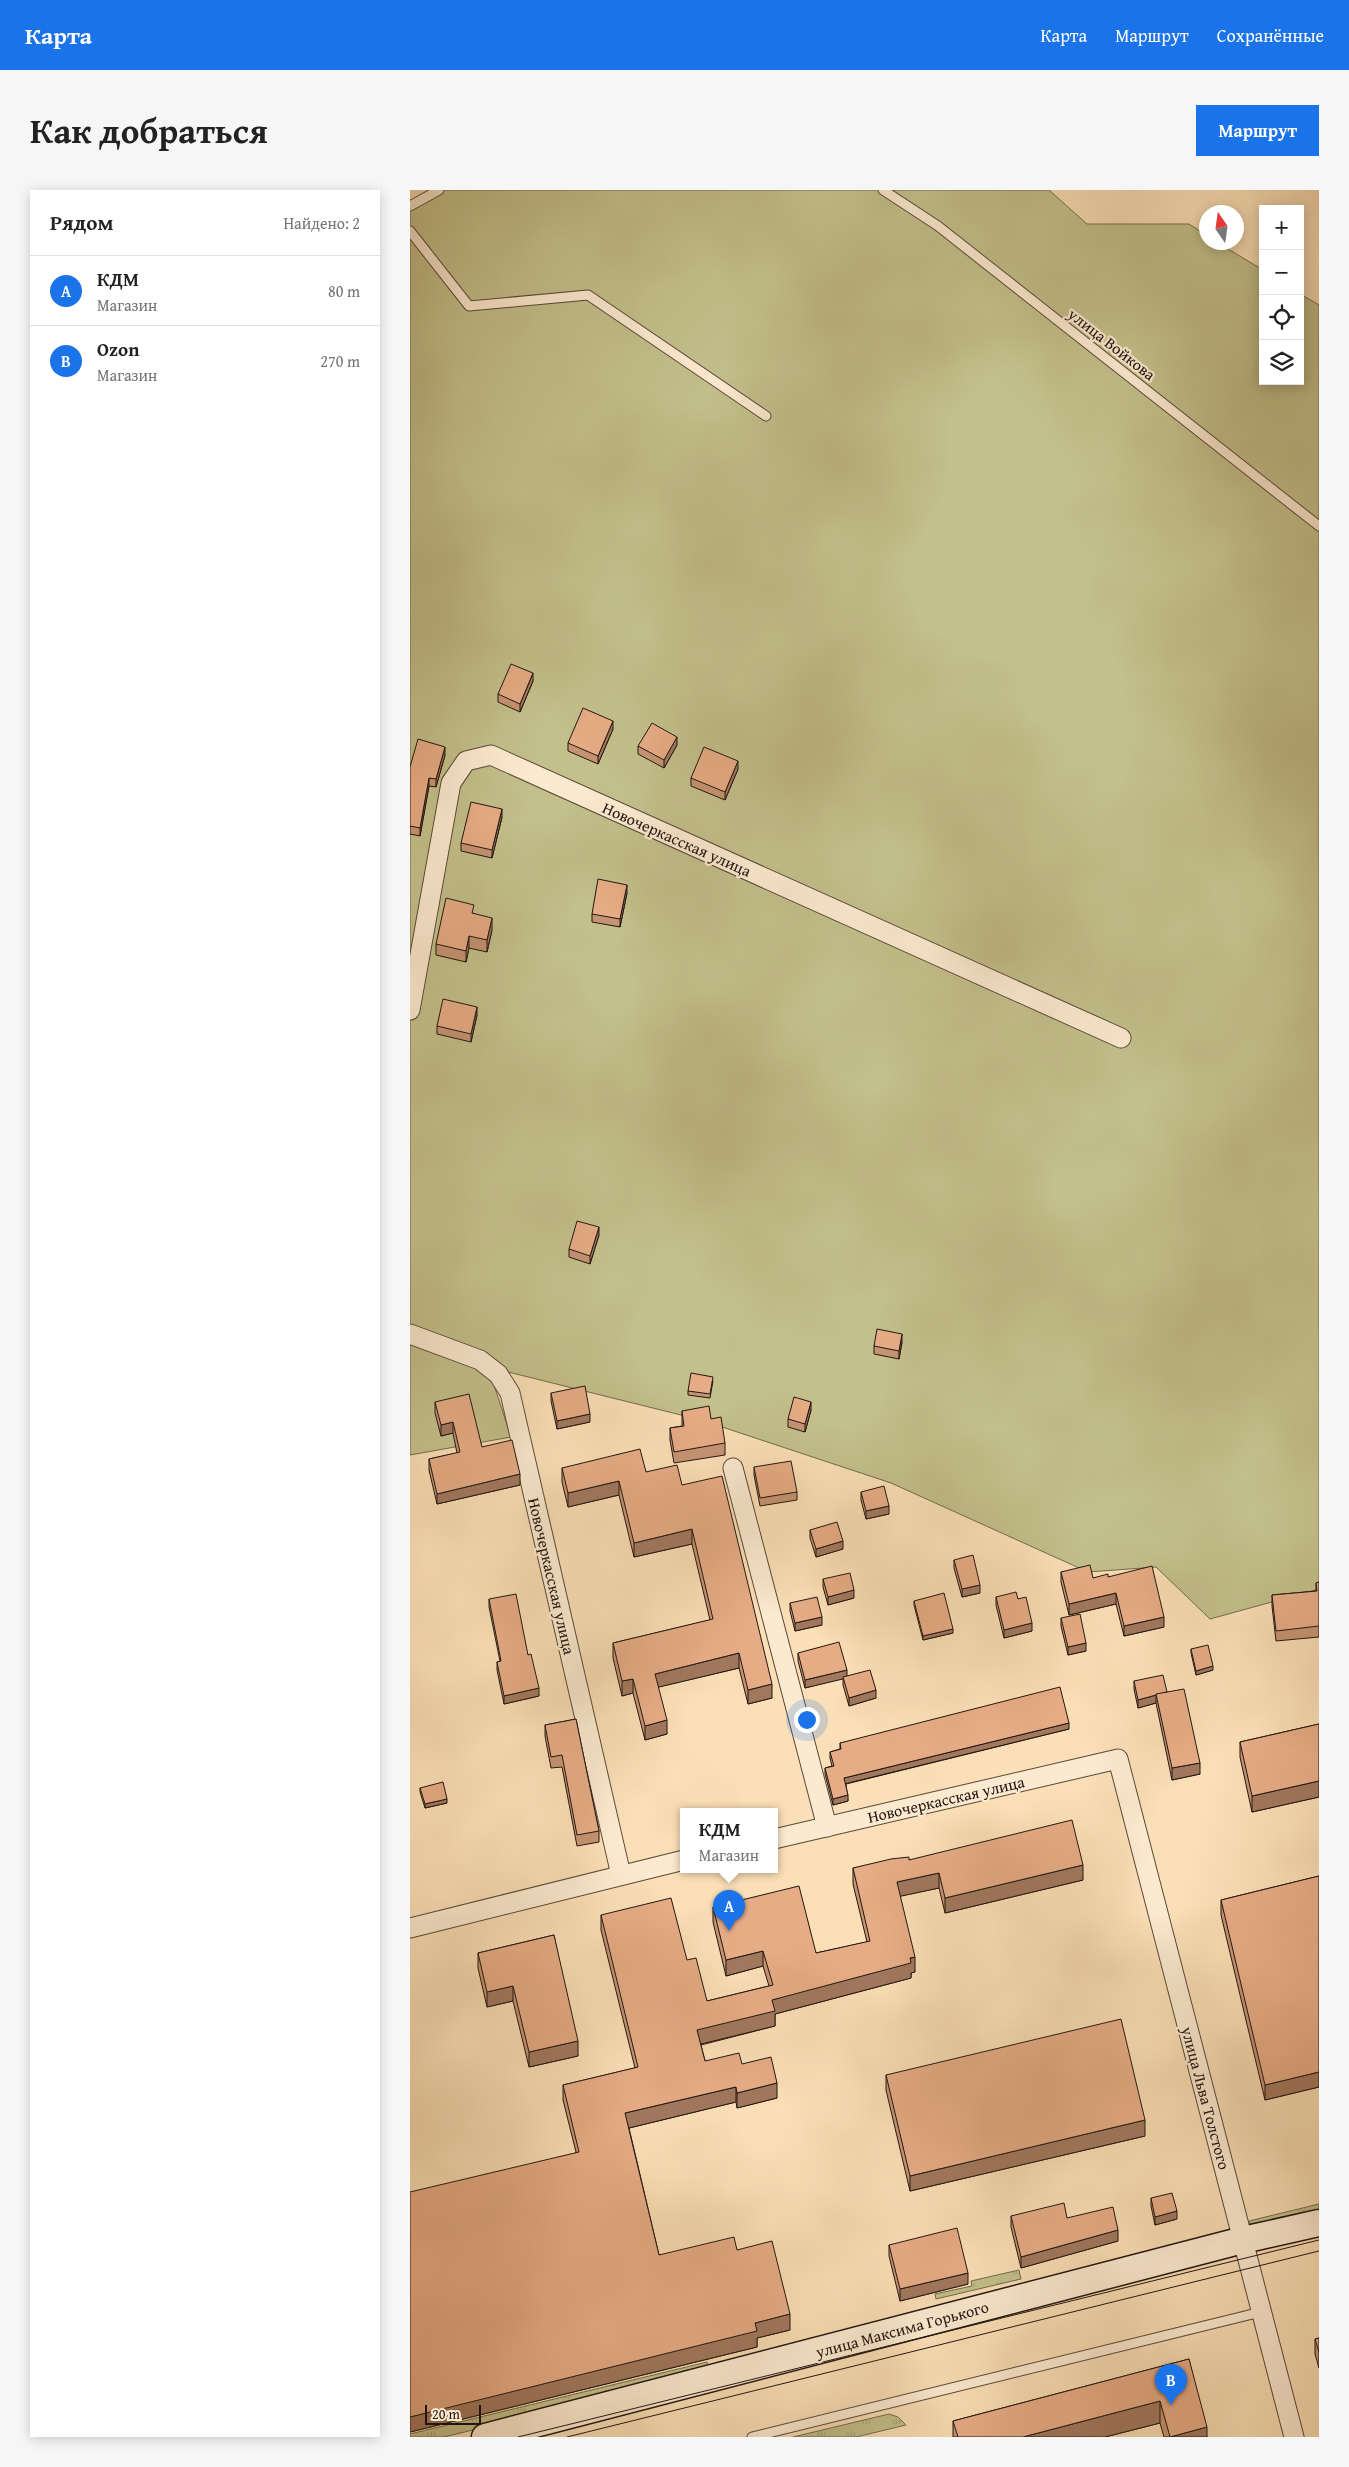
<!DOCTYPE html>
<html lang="ru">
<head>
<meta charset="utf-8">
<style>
	:root { --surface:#fff; --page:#f6f6f6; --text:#222; --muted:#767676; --line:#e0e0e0; --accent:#1a73e8 }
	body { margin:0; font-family:"Gentium Book Plus",serif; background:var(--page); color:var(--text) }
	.controls { position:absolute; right:15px; top:15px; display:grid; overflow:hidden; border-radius:0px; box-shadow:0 2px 12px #0003 }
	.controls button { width:45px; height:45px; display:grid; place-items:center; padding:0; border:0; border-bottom:1px solid var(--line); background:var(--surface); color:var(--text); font:25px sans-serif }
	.compass { position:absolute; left:789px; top:15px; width:45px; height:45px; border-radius:50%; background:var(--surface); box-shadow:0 2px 12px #0003; rotate:347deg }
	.scale { position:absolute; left:15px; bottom:12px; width:56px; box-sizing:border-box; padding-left:5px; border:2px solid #211611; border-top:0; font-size:14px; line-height:18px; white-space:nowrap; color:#211611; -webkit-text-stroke:4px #fcead0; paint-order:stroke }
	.you { position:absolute; left:396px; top:1529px; width:18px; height:18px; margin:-12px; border:4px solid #fff; border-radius:50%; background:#1a73e8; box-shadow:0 0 0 8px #1a73e833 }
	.badge { display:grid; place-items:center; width:32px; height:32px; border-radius:50%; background:var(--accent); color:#fff; font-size:16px; font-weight:700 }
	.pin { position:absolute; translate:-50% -41px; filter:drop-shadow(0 1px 2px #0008) }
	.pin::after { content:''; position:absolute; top:26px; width:18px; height:15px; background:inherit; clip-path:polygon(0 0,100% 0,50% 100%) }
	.popup { position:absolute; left:270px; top:1618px; width:98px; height:65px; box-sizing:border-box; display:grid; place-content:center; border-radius:0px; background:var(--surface); filter:drop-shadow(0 1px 4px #0005); font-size:16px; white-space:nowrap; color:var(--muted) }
	.popup b { font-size:19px; color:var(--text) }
	.popup::after { content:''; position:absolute; left:50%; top:100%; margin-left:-10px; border:10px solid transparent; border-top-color:var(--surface) }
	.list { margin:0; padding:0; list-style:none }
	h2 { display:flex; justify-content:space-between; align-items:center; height:65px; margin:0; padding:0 20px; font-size:21px }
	h2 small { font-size:16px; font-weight:400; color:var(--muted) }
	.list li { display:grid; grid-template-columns:32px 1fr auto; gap:15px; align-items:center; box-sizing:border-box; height:70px; padding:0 20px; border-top:1px solid var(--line) }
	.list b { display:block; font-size:19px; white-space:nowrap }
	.list p { margin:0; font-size:16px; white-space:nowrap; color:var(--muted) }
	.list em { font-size:16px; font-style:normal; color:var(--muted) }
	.icon { flex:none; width:28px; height:28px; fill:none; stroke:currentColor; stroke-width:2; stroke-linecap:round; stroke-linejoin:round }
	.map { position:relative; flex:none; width:909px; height:2247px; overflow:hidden; border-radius:0px }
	header { display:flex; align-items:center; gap:30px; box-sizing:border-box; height:70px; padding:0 25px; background:var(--accent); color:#fff }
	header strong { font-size:24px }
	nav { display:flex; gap:28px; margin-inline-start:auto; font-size:18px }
	.intro { display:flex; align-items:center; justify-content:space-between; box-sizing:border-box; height:120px; padding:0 30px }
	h1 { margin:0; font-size:35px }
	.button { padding:12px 22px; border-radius:0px; background:var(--accent); color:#fff; font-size:18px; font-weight:700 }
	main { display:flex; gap:30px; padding:0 30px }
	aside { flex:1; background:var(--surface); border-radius:0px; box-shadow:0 2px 12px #0003 }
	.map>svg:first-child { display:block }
	.grass { fill:url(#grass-tufts); stroke:#726b4e }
	.garden { fill:#c3c08b; stroke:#726b4e }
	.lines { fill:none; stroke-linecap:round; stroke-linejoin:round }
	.lane-casing { stroke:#58483a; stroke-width:11 }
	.street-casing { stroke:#58483a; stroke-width:21 }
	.secondary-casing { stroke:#211611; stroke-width:29 }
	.lane { stroke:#fcead0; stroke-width:9 }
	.street { stroke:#fcead0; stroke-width:19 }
	.secondary { stroke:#fcead0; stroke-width:26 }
	.tram { stroke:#211611; stroke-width:1 }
	.wall { fill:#c69473; stroke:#211611 }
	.shaded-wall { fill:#a1785e; stroke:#211611 }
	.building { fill:#e6ac86; stroke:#211611 }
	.labels { text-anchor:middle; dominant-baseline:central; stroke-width:4.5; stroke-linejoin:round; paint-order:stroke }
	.street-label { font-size:16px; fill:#211611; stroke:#fcead0 }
</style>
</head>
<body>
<header>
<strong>Карта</strong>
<nav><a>Карта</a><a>Маршрут</a><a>Сохранённые</a></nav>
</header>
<div class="intro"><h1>Как добраться</h1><a class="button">Маршрут</a></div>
<main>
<aside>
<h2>Рядом<small>Найдено: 2</small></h2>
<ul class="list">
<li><span class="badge">A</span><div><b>КДМ</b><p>Магазин</p></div><em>80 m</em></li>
<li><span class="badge">B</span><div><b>Ozon</b><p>Магазин</p></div><em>270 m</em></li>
</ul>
</aside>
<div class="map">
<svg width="909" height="2247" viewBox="0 0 909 2247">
	<defs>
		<pattern id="grass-tufts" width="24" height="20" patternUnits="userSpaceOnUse" patternTransform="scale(1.25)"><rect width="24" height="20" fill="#c3c08b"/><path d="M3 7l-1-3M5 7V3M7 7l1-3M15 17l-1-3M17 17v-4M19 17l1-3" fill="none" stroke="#a7a477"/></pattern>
	</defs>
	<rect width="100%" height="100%" fill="#fbdfb6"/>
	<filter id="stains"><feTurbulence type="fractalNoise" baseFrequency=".004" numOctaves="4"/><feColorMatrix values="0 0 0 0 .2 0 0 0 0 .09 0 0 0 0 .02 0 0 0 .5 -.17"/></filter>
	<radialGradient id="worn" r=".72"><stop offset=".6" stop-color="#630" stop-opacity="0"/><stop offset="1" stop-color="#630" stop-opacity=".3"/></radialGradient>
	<g class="grass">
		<path d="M909,2014V2024L842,2041L839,2031Z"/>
		<path d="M609,2080L611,2089L526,2109L525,2104L562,2096L561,2091Z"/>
		<path d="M297,2172L298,2176L293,2184L34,2247H0V2244Z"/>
		<path d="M479,2224L488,2227L496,2235L446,2247H383Z"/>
	</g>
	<path class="garden" d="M32,0H639L677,34H779L796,45V52L808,53L853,80V191H890V104L909,115V1399L800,1429L746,1377L678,1382L481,1293L291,1230L78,1177L101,1247L0,1265V16Z"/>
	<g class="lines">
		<g class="lane-casing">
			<g id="lane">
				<path d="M473,0L528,36L909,336"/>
				<path d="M0,16L29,0"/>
				<path d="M0,41L59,116L178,105L356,226"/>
				<path d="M342,2247L851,2122"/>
			</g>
		</g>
		<g class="street-casing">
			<g id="street">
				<path d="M0,820L41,593L56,571L81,565L711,848"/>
				<path d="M0,1144L70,1170L88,1184L100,1203L211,1685"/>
				<path d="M323,1278L417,1637"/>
				<path d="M364,1649L708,1569L884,2247"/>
				<path d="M0,1738L274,1670"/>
			</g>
		</g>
		<g class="secondary-casing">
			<path id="secondary" d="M75,2247L833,2050L909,2033"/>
		</g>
		<use href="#lane" class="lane"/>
		<use href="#street" class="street"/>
		<use href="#secondary" class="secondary"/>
		<g class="tram">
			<path d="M108,2247L909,2050"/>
			<path d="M157,2247L909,2061"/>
		</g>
	</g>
	<g class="wall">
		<path d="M123,491L110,522L88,512V504Z"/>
		<path d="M203,539L188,574L158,561V553Z"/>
		<path d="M267,555L254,578L228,564V556Z"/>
		<path d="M35,565L26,597L19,596L10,646L0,644V577Z"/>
		<path d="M328,579L315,610L281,596V588Z"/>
		<path d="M92,627L82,668L51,661V653Z"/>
		<path d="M217,703L210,737L182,732V724Z"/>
		<path d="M64,723L82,740L77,762L59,758L56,772L26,765V754Z"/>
		<path d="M67,825L61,852L27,844V836Z"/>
		<path d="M189,1045L180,1074L159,1067V1059Z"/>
		<path d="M492,1152L489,1169L464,1164V1156Z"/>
		<path d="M303,1191L300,1208L278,1205V1201Z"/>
		<path d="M141,1203L180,1232L147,1239L141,1211Z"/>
		<path d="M25,1212L72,1257L110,1295L27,1314L19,1280V1269L47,1263L43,1243L31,1246L25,1223Z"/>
		<path d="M401,1220L395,1242L378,1237V1229Z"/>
		<path d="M272,1221L301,1229L315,1253V1265L264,1273L260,1250V1238L272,1236Z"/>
		<path d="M344,1277L387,1302V1310L350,1316L344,1285Z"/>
		<path d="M152,1278L236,1282L272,1295L362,1508L338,1514L329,1478L248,1497L257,1544L235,1550L223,1503L212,1506L203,1468V1453L300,1430L282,1354L224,1367L209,1305L158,1317L152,1292Z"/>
		<path d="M451,1302L479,1324L456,1329L451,1310Z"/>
		<path d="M400,1340L433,1359L406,1367L400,1348Z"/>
		<path d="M544,1370L570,1403L552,1407L544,1378Z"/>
		<path d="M651,1382L683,1388L698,1387L754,1437L714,1446L706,1414L659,1425L651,1392Z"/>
		<path d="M413,1389L444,1408L418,1415L413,1397Z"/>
		<path d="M909,1392V1447L866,1451L862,1416V1405L906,1401V1393Z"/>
		<path d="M586,1407L608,1409L622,1441L594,1448L586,1415Z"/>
		<path d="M79,1409L118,1465L129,1506L94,1514L87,1480V1472L90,1471L79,1417Z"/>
		<path d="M504,1411L543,1443L513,1450L504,1415Z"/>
		<path d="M380,1413L412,1435L385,1441L380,1421Z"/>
		<path d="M651,1428L676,1461L658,1465L651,1436Z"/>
		<path d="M781,1459L803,1480L786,1485L781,1463Z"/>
		<path d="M388,1463L437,1487L466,1508L439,1516L433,1495V1488L395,1498L388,1471Z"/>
		<path d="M724,1491L757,1502L790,1584L762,1590L746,1513L728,1518L724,1499Z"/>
		<path d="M166,1529L189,1641V1652L167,1656L152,1577L141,1578L135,1546V1535Z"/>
		<path d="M909,1534V1607L842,1622L830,1567V1552Z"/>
		<path d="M659,1539L436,1594L438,1611L423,1615L415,1584V1578L422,1576L420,1568V1562L430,1559V1553Z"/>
		<path d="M10,1598L37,1613L15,1618L10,1602Z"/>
		<path d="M499,1670L673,1690L535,1723L529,1698L490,1706L505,1782L501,1783V1788L365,1824V1836L291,1855L295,1871L332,1874L367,1908L327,1918L326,1912L219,1938L249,2065L327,2060L380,2140L347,2148V2157L0,2242L166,1962L153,1910V1895L225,1878L191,1740V1725L277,1770L297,1811L359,1796L353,1776L316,1786L303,1732V1717L406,1763L457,1752L443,1694V1678Z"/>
		<path d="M909,1686V1897L855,1910L811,1725V1710Z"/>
		<path d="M144,1745L168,1866L119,1877L103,1811L77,1817L68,1778V1763Z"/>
		<path d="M476,1885L735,1946L500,2001L476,1900Z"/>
		<path d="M741,2008L767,2029L745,2035L741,2016Z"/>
		<path d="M601,2026L708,2051L611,2078L601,2037Z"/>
		<path d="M479,2055L558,2094L490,2111L479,2066Z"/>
		<path d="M909,2148V2178L905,2164V2149Z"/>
		<path d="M779,2169L797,2247H754L750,2233L695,2247H543V2231Z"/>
	</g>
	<g class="shaded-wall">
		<path d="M123,483V491L110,522V514Z"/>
		<path d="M203,531V539L188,574V566Z"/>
		<path d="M267,547V555L254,578V570Z"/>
		<path d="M35,557V565L26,597V589Z"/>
		<path d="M328,571V579L315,610V602Z"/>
		<path d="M19,588V596L10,646V638Z"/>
		<path d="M92,619V627L82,668V660Z"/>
		<path d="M217,695V703L210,737V729Z"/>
		<path d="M82,728V740L77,762V750Z"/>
		<path d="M59,746V758L56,772V761Z"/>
		<path d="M67,817V825L61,852V844Z"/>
		<path d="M189,1037V1045L180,1074V1066Z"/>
		<path d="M492,1144V1152L489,1169V1161Z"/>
		<path d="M401,1212V1220L395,1242V1234Z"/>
		<path d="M180,1224V1232L147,1239V1231Z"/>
		<path d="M43,1232V1243L31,1246V1235Z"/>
		<path d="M110,1284V1295L27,1314V1304Z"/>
		<path d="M209,1291V1305L158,1317V1303Z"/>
		<path d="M479,1316V1324L456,1329V1321Z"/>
		<path d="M282,1339V1354L224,1367V1353Z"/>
		<path d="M433,1351V1359L406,1367V1359Z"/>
		<path d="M570,1395V1403L552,1407V1399Z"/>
		<path d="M444,1400V1408L418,1415V1407Z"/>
		<path d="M706,1403V1414L659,1425V1414Z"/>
		<path d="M412,1427V1435L385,1441V1433Z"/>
		<path d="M754,1427V1437L714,1446V1436Z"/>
		<path d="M622,1433V1441L594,1448V1440Z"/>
		<path d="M543,1439V1443L513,1450V1446Z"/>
		<path d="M676,1453V1461L658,1465V1457Z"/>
		<path d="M329,1463V1478L245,1498V1484Z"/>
		<path d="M803,1476V1480L786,1485V1481Z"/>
		<path d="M437,1480V1488L395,1498V1490Z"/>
		<path d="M223,1489V1503L212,1506V1491Z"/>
		<path d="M362,1494V1508L338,1514V1500Z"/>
		<path d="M129,1498V1506L94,1514V1506Z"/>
		<path d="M466,1500V1508L439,1516V1508Z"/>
		<path d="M746,1505V1513L728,1518V1510Z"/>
		<path d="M257,1530V1544L235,1550V1536Z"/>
		<path d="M659,1533V1539L434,1594V1588Z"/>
		<path d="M790,1573V1584L762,1590V1578Z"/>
		<path d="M909,1591V1607L842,1622V1606Z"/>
		<path d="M438,1605V1611L423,1615V1609Z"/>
		<path d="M37,1609V1613L15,1618V1614Z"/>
		<path d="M673,1675V1690L535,1723V1708Z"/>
		<path d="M529,1683V1698L487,1707V1692Z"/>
		<path d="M353,1761V1776L316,1786V1770Z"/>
		<path d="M505,1767V1782L501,1783V1788L365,1824V1836L287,1855V1840L362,1810Z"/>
		<path d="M103,1796V1811L77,1817V1802Z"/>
		<path d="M168,1851V1866L119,1877V1862Z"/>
		<path d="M909,1882V1897L855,1910V1895Z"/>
		<path d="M367,1893V1908L327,1918V1903Z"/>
		<path d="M326,1897V1912L215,1939V1923Z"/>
		<path d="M735,1930V1946L500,2001V1986Z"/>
		<path d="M767,2021V2029L745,2035V2027Z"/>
		<path d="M708,2040V2051L611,2078V2067Z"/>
		<path d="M558,2083V2094L490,2111V2099Z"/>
		<path d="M380,2124V2140L347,2148V2157L0,2242V2227L345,2133Z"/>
		<path d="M750,2211V2233L695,2247H613Z"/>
		<path d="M797,2237V2247H760Z"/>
	</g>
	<g class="building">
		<path d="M101,474L123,483L110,514L88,504Z"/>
		<path d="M173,518L203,531L188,566L158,553Z"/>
		<path d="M242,533L267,547L254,570L228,556Z"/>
		<path d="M8,549L35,557L26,589L19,588L10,638L0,636V577Z"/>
		<path d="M294,557L328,571L315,602L281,588Z"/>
		<path d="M61,612L92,619L82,660L51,653Z"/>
		<path d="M188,689L217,695L210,729L182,724Z"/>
		<path d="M36,708L64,715L62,723L82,728L77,750L59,746L56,761L26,754Z"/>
		<path d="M33,809L67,817L61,844L27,836Z"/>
		<path d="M167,1031L189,1037L180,1066L159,1059Z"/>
		<path d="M467,1139L492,1144L489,1161L464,1156Z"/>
		<path d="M281,1183L303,1187L300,1204L278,1201Z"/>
		<path d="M175,1196L180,1224L147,1231L141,1203Z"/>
		<path d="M59,1204L72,1257L102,1250L110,1284L27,1304L19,1269L50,1262L43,1232L31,1235L25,1212Z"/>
		<path d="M384,1207L401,1212L395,1234L378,1229Z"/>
		<path d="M299,1216L301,1229L311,1227L315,1253L264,1262L260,1238L274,1236L272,1221Z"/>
		<path d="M230,1259L236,1282L267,1275L272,1295L312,1286L362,1494L338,1500L329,1463L245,1484L257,1530L235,1536L223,1489L212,1491L203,1453L303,1429L282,1339L224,1353L209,1291L158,1303L152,1278Z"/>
		<path d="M381,1271L387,1302L350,1308L344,1277Z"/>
		<path d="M474,1296L479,1316L456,1321L451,1302Z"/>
		<path d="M427,1332L433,1351L406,1359L400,1340Z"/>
		<path d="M563,1365L570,1395L552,1399L544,1370Z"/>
		<path d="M680,1375L683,1388L698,1384V1387L742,1376L754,1427L714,1436L706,1403L659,1414L651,1382Z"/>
		<path d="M440,1383L444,1400L418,1407L413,1389Z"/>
		<path d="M909,1392V1436L866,1441L862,1405L907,1401L906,1393Z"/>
		<path d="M606,1402L608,1409L616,1407L622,1433L594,1440L586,1407Z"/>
		<path d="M534,1403L543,1439L513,1446L504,1411Z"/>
		<path d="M106,1404L118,1465L121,1464L129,1498L94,1506L87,1472L91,1471L79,1409Z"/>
		<path d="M407,1407L412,1427L385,1433L380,1413Z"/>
		<path d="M670,1424L676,1453L658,1457L651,1428Z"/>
		<path d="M429,1452L437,1480L395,1490L388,1463Z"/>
		<path d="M798,1455L803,1476L786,1481L781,1459Z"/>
		<path d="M460,1480L466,1500L439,1508L433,1487Z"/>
		<path d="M753,1485L757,1502L728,1510L724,1491Z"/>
		<path d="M650,1497L659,1533L434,1588L438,1605L423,1609L415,1578L424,1576L420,1562L431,1559L430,1553Z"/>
		<path d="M774,1499L790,1573L762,1578L746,1504Z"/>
		<path d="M166,1529L189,1641L167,1645L152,1565L141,1567L135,1535Z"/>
		<path d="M909,1534V1591L842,1606L830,1552Z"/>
		<path d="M33,1592L37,1609L15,1614L10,1598Z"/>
		<path d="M662,1630L673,1675L535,1708L529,1683L487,1692L505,1767L500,1768L501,1773L362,1810L365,1821L287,1840L295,1871L329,1863L332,1874L361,1867L367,1893L327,1903L326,1897L215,1923L249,2065L324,2047L327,2060L362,2051L380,2124L345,2133L347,2141L0,2227V2002L169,1962L153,1895L228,1877L191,1725L261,1708L277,1770L286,1768L297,1811L363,1795L353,1761L316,1770L303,1717L389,1696L406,1763L460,1751L443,1678L481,1669L499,1667V1670Z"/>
		<path d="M909,1686V1882L855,1895L811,1710Z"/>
		<path d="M144,1745L168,1851L119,1862L103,1796L77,1802L68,1763Z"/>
		<path d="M711,1829L735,1930L500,1986L476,1885Z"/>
		<path d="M762,2003L767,2021L745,2027L741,2008Z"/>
		<path d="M654,2013L657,2028L703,2017L708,2040L611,2067L601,2026Z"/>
		<path d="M547,2038L558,2083L490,2099L479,2055Z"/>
		<path d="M909,2148V2162L905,2149Z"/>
		<path d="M779,2169L797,2237L760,2247L750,2211L613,2247H548L543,2231Z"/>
	</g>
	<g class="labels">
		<g class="street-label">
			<text transform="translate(702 154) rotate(38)">улица Войкова</text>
			<text transform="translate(267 649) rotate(24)">Новочеркасская улица</text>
			<text transform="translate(142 1386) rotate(77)">Новочеркасская улица</text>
			<text transform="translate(536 1609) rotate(-13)">Новочеркасская улица</text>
			<text transform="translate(796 1908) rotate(75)">улица Льва Толстого</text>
			<text transform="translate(492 2139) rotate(-15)">улица Максима Горького</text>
		</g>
	</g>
	<rect width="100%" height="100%" filter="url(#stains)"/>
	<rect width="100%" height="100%" fill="url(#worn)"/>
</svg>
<div class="controls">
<button>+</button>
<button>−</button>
<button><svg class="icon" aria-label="locate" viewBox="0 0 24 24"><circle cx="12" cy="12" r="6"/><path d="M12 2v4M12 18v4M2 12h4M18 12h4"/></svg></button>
<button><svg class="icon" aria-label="layers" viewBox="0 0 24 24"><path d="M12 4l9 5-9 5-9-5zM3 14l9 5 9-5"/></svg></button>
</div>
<svg class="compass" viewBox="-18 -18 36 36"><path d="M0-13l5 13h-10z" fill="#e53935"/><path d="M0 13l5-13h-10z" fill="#767676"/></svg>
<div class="scale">20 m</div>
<div class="you"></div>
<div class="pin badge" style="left:319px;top:1741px">A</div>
<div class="popup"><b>КДМ</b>Магазин</div>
<div class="pin badge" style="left:761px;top:2215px">B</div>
</div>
</main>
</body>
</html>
